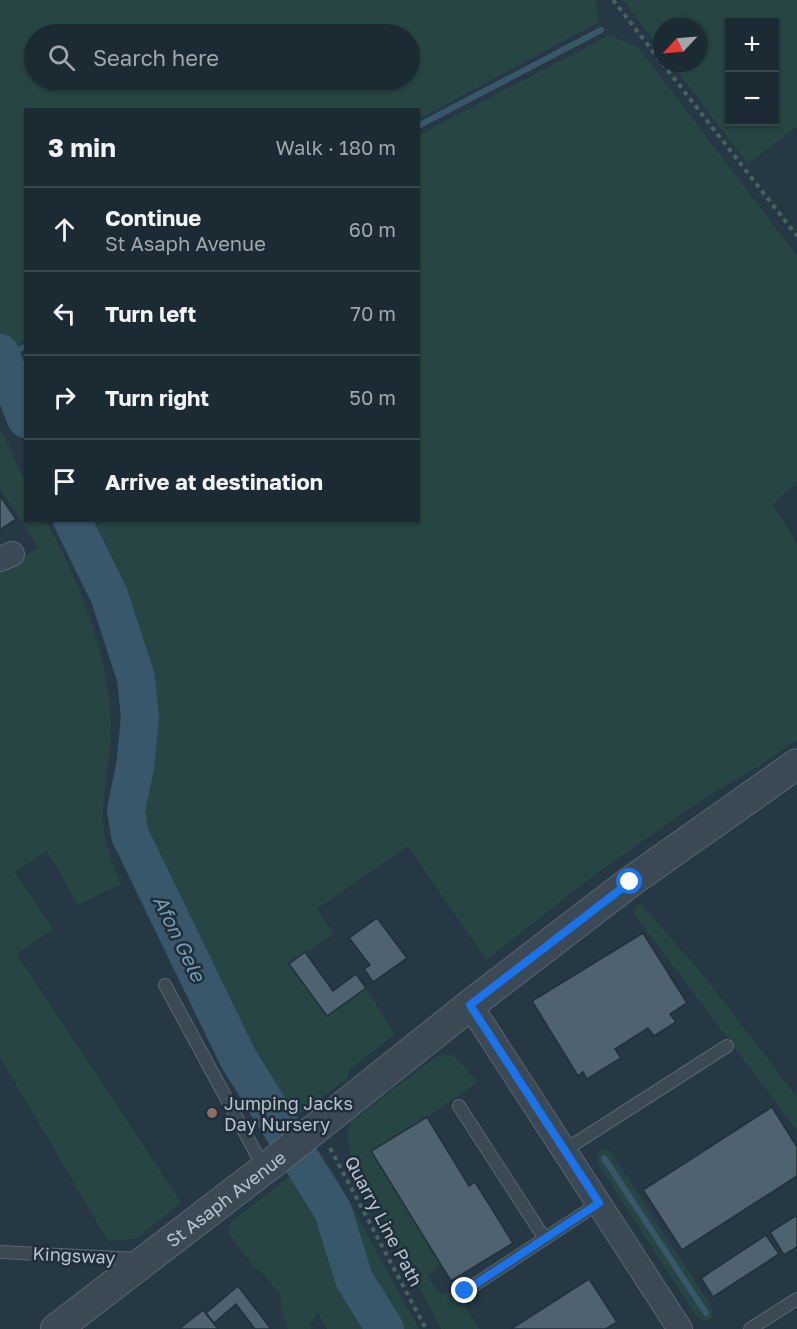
<!DOCTYPE html>
<html lang="en">
<head>
<meta charset="utf-8">
<style>
	:root { --surface:#1c2a33; --page:#29363f; --text:#f1f3f6; --muted:#a0a7ac; --line:#3a464e }
	body { margin:0; font-family:"Golos Text",sans-serif; background:var(--page); color:var(--text) }
	.controls { position:absolute; right:18px; top:18px; display:grid; overflow:hidden; border-radius:0px; box-shadow:0 2px 4px #0004 }
	.controls button { width:54px; height:54px; display:grid; place-items:center; padding:0; border:0; border-bottom:2px solid var(--line); background:var(--surface); color:var(--text); font:30px sans-serif }
	.compass { position:absolute; left:653px; top:18px; width:54px; height:54px; border-radius:50%; background:var(--surface); box-shadow:0 2px 4px #0004; rotate:244deg }
	.stop { position:absolute; width:18px; height:18px; margin:-14px; border:4px solid #1a73e8; border-radius:50%; background:#fff }
	.stop.end { background:#1a73e8; border-color:#fff; box-shadow:0 2px 6px #0008 }
	.list { margin:0; padding:0; list-style:none }
	h2 { display:flex; justify-content:space-between; align-items:center; height:78px; margin:0; padding:0 24px; font-size:26px }
	h2 small { font-size:20px; font-weight:400; color:var(--muted) }
	.list li { display:grid; grid-template-columns:39px 1fr auto; gap:18px; align-items:center; box-sizing:border-box; height:84px; padding:0 24px; border-top:2px solid var(--line) }
	.list b { display:block; font-size:22px; white-space:nowrap }
	.list p { margin:0; font-size:20px; white-space:nowrap; color:var(--muted) }
	.list em { font-size:20px; font-style:normal; color:var(--muted) }
	.icon { flex:none; width:33px; height:33px; fill:none; stroke:currentColor; stroke-width:2; stroke-linecap:round; stroke-linejoin:round }
	.map { position:relative; flex:none; width:797px; height:1329px; overflow:hidden }
	.search { position:absolute; background:var(--surface); box-shadow:0 2px 4px #0004; left:24px; top:24px; width:396px; height:66px; display:flex; align-items:center; gap:15px; box-sizing:border-box; padding:0 21px; border-radius:33px; color:var(--muted); font-size:22px }
	.panel { position:absolute; background:var(--surface); box-shadow:0 2px 4px #0004; left:24px; top:108px; width:396px; height:414px; border-radius:0px }
	.map>svg:first-child { display:block }
	.green { fill:#274543; fill-rule:evenodd }
	.lines { fill:none; stroke-linecap:round; stroke-linejoin:round }
	.stream { stroke:#38576b; stroke-width:6 }
	.river { stroke:#38576b; stroke-width:38 }
	.building { fill:#4e626f; stroke:#21303b; stroke-width:1.5 }
	.service-casing { stroke:#586771; stroke-width:14 }
	.minor-casing { stroke:#586771; stroke-width:26 }
	.tertiary-casing { stroke:#586771; stroke-width:32 }
	.path { stroke:#486261; stroke-width:4; stroke-dasharray:4.5 4.5; stroke-linecap:butt }
	.service { stroke:#3a4953; stroke-width:12 }
	.minor { stroke:#3a4953; stroke-width:24 }
	.tertiary { stroke:#3a4953; stroke-width:30 }
	.route { stroke:#1a73e8; stroke-width:8 }
	.education-dot { fill:#8d6e63; stroke:#1f2e39; stroke-width:2 }
	.labels { text-anchor:middle; dominant-baseline:central; stroke-width:5; stroke-linejoin:round; paint-order:stroke }
	.poi-label { font-size:18px; fill:#b7c4cd; stroke:#1f2e39; text-anchor:start }
	.street-label { font-size:18px; fill:#b7c4cd; stroke:#1f2e39 }
	.water-label { font-size:20px; font-style:italic; fill:#769ab1; stroke:#1f2e39 }
</style>
</head>
<body>
<div class="map">
<svg width="797" height="1329" viewBox="0 0 797 1329">
	<rect width="100%" height="100%" fill="#253844"/>
	<g class="green">
		<path d="M0,0H596L599,22L419,119L418,110H26L25,340L5,351L0,340ZM34,34H410V80H34Z"/>
		<path d="M623,0H797V126L748,164L671,63H698V27H662V51ZM730,22H774V122H730Z"/>
		<path d="M609,35L638,47L797,256V483L773,504L797,544V740L758,767L711,794L605,867L486,960L408,846L317,909L334,934L289,964L326,1016L366,988L395,1034L350,1069L347,1079L292,1120L257,1078L245,1056L137,830C131,793 144,750 144,711C144,691 137,672 131,653C117,607 100,563 77,521L418,520L419,135Z"/>
		<path d="M25,354V408L8,363Z"/>
		<path d="M0,428L25,481L26,520L46,521C77,577 102,639 110,704C116,747 99,791 104,832C107,850 114,867 121,884L78,905L47,851L14,872L53,929L17,954L181,1203L135,1239L108,1241L0,1057V569L39,548L0,488Z"/>
		<path d="M641,904L704,976L797,1097V1131L635,915L634,910Z"/>
		<path d="M452,1054L478,1082L427,1117L440,1263L427,1277L440,1294L456,1292L480,1329H441L351,1156L347,1139L350,1122L437,1056Z"/>
		<path d="M605,1148L611,1152L713,1309L712,1318L708,1321L702,1320L695,1314L598,1164C596,1156 597,1152 605,1148Z"/>
		<path d="M316,1162L330,1167L419,1329H327L317,1312L314,1321L310,1324L311,1329H288L282,1313L280,1295L268,1279L252,1265L228,1232L230,1223L294,1173Z"/>
	</g>
	<g class="lines">
		<g class="stream">
			<path d="M418,126L601,30"/>
			<path d="M2,358L26,346"/>
			<path d="M604,1158L706,1313"/>
		</g>
		<g class="river">
			<path d="M0,353L26,419"/>
			<path d="M72,520L109,595L136,678L140,718L135,767L126,810L130,835L238,1058L333,1211L354,1279L385,1329"/>
		</g>
	</g>
	<g class="building">
		<path d="M0,496L16,519L0,530Z"/>
		<path d="M377,918L407,958L373,982L364,969L370,965L349,938Z"/>
		<path d="M643,933L687,1003L670,1014L676,1022L654,1036L648,1028L615,1049L621,1058L587,1079L583,1072L578,1076L532,1001Z"/>
		<path d="M305,952L333,991L356,974L366,988L327,1016L289,964Z"/>
		<path d="M772,1107L797,1147V1176L682,1250L643,1190Z"/>
		<path d="M427,1117L469,1186L475,1182L513,1243L451,1281L371,1151Z"/>
		<path d="M797,1215V1247L784,1255L770,1232Z"/>
		<path d="M766,1235L779,1254L713,1297L701,1278Z"/>
		<path d="M589,1279L617,1322L606,1329H511Z"/>
		<path d="M238,1286L271,1329H255L236,1304L214,1323L206,1313Z"/>
		<path d="M203,1310L218,1329H179Z"/>
	</g>
	<g class="lines">
		<g class="service-casing">
			<g id="service">
				<path d="M165,985L264,1168"/>
				<path d="M459,1106L545,1239"/>
				<path d="M565,1150L727,1046"/>
				<path d="M0,1252L140,1259"/>
				<path d="M465,1291L599,1203"/>
				<path d="M750,1329L797,1299"/>
			</g>
		</g>
		<g class="minor-casing">
			<g id="minor">
				<path d="M0,559L12,554"/>
				<path d="M470,1005L680,1329"/>
			</g>
		</g>
		<g class="tertiary-casing">
			<g id="tertiary">
				<path id="s1" d="M56,1329L276,1160L470,1005L630,882L797,764"/>
			</g>
		</g>
		<g class="path">
			<path d="M613,0L662,63"/>
			<path d="M662,63L797,236"/>
			<path d="M330,1148L426,1329"/>
		</g>
		<use href="#service" class="service"/>
		<use href="#minor" class="minor"/>
		<use href="#tertiary" class="tertiary"/>
	</g>
	<g class="lines">
		<path class="route" d="M465,1291L599,1203L470,1005L630,882"/>
	</g>
	<circle class="education-dot" cx="212" cy="1113" r="6"/>
	<g class="labels">
		<g class="poi-label">
			<text x="224" y="1103">Jumping Jacks<tspan x="224" dy="21">Day Nursery</tspan></text>
		</g>
		<g class="street-label">
			<text stroke="none"><textPath href="#s1" startOffset="214">St Asaph Avenue</textPath></text>
			<text transform="translate(384 1221) rotate(62)">Quarry Line Path</text>
			<text transform="translate(74 1255) rotate(3)">Kingsway</text>
		</g>
		<g class="water-label">
			<text transform="translate(180 938) rotate(64)">Afon Gele</text>
		</g>
	</g>
</svg>
<div class="controls">
<button>+</button>
<button>−</button>
</div>
<svg class="compass" viewBox="-18 -18 36 36"><path d="M0-13l5 13h-10z" fill="#e53935"/><path d="M0 13l5-13h-10z" fill="#a0a7ac"/></svg>
<div class="stop" style="left:630px;top:882px"></div>
<div class="stop end" style="left:465px;top:1291px"></div>
<div class="search"><svg class="icon" aria-label="search" viewBox="0 0 24 24"><circle cx="10" cy="10" r="6"/><path d="M15 15l6 6"/></svg>Search here</div>
<section class="panel">
<h2>3 min<small>Walk · 180 m</small></h2>
<ul class="list">
<li><svg class="icon" aria-label="ahead" viewBox="0 0 24 24"><path d="M12 20V5M6 11l6-6 6 6"/></svg><div><b>Continue</b><p>St Asaph Avenue</p></div><em>60 m</em></li>
<li><svg class="icon" aria-label="left" viewBox="0 0 24 24"><path d="M17 20v-9H6M10 6l-5 5 5 5"/></svg><div><b>Turn left</b></div><em>70 m</em></li>
<li><svg class="icon" aria-label="right" viewBox="0 0 24 24"><path d="M7 20v-9h11M14 6l5 5-5 5"/></svg><div><b>Turn right</b></div><em>50 m</em></li>
<li><svg class="icon" aria-label="arrive" viewBox="0 0 24 24"><path d="M6 21V4h12l-3 4 3 4H6"/></svg><div><b>Arrive at destination</b></div></li>
</ul>
</section>
</div>
</body>
</html>
